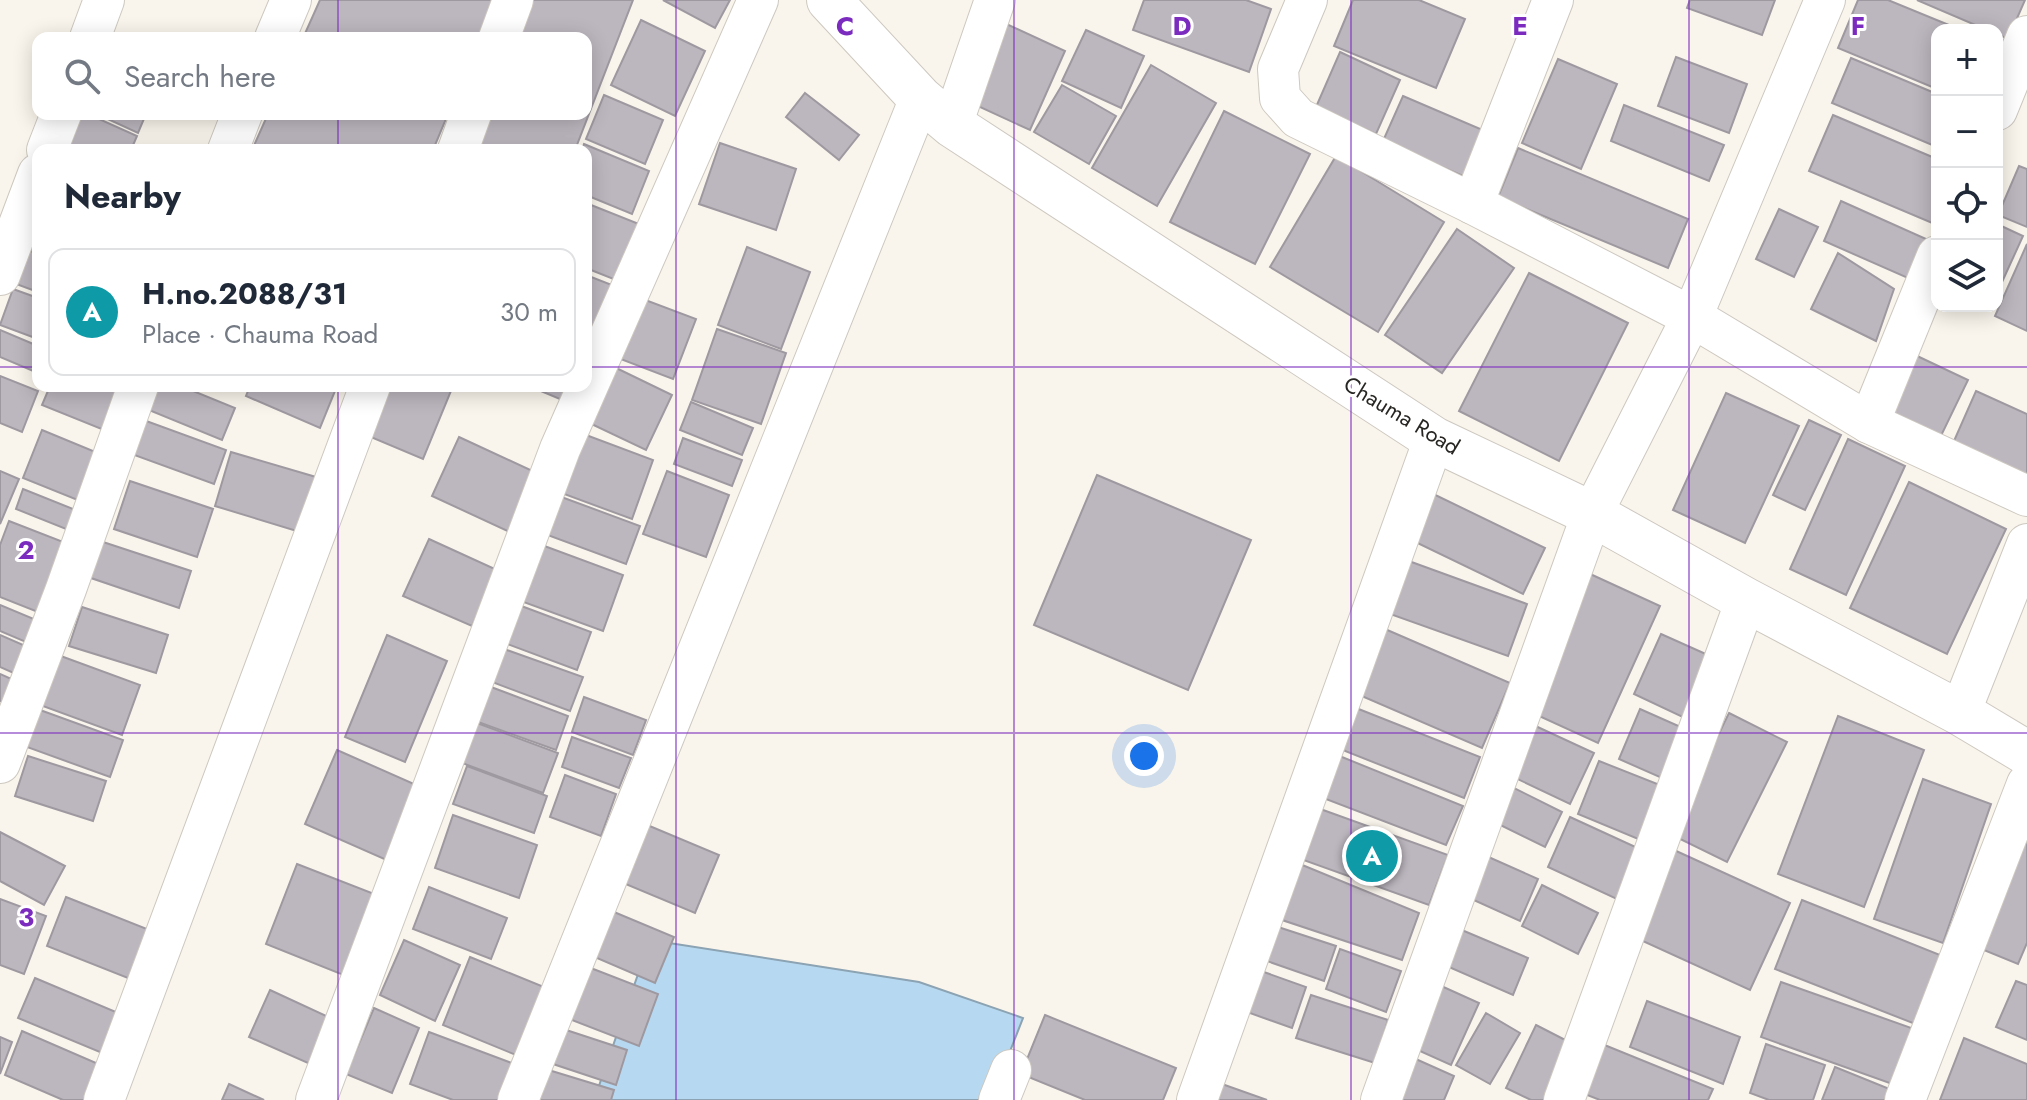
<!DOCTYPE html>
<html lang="en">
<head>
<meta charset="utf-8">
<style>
	:root { --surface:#fff; --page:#f6f6f7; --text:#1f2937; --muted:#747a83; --line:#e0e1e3; --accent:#a13d0d }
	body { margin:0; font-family:Jost,sans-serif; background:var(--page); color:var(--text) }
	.controls { position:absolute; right:24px; top:24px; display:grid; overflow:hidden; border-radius:16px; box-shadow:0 4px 20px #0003 }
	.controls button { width:72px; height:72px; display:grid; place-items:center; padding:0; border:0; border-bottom:2px solid var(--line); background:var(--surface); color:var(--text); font:40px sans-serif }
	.you { position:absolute; left:1144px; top:756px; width:28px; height:28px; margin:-20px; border:6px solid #fff; border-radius:50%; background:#1a73e8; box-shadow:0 0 0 12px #1a73e833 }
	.badge { display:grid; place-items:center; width:52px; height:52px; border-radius:50%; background:var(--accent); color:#fff; font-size:26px; font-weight:700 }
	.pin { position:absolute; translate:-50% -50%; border:4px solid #fff; box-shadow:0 2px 8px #0006 }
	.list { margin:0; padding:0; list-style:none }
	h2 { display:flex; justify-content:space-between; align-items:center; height:104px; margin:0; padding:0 32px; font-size:34px }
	h2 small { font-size:26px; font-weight:400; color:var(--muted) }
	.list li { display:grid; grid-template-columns:52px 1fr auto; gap:24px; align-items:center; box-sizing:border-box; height:128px; margin:0 16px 16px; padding:0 16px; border:2px solid var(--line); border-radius:16px }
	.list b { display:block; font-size:30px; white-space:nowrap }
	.list p { margin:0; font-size:26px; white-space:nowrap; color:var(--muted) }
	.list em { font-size:26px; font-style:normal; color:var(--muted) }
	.icon { flex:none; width:44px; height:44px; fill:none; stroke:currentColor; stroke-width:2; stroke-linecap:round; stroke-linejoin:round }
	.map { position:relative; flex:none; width:2027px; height:1100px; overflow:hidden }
	.search { position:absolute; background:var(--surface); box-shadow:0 4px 20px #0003; left:32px; top:32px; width:560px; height:88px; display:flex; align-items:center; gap:20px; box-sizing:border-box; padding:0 28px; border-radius:16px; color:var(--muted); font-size:30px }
	.panel { position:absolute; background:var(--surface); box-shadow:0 4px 20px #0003; left:32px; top:144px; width:560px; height:248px; border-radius:16px }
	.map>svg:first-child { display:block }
	.water { fill:#b6d9f1; stroke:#8ba3b3; stroke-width:2 }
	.building { fill:#bcb6be; stroke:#9e99a0; stroke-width:2 }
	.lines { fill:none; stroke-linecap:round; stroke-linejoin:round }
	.street-casing { stroke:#cdc8c0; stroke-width:42 }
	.secondary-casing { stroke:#cdc8c0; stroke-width:46 }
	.street { stroke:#fff; stroke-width:40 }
	.secondary { stroke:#fff; stroke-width:44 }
	.grid { fill:none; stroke:#7b2cbf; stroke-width:2; stroke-opacity:0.55 }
	.labels { text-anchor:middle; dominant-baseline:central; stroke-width:6; stroke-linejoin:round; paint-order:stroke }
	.street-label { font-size:22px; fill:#282623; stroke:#fff }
	.grid-label { font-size:26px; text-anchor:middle; font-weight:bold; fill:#7b2cbf; stroke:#fff; stroke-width:6; stroke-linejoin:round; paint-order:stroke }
</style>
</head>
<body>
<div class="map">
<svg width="2027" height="1100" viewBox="0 0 2027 1100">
	<rect width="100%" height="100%" fill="#faf5ec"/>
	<path class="water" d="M650,940L919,982L1023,1018L991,1100H594Z"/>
	<g class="building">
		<path d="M320,0H494L478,38H303Z"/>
		<path d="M530,0H633L575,150H472L485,114H586V38H515Z"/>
		<path d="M663,0H730L715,28Z"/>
		<path d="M1144,0H1246L1271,9L1249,72L1133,30Z"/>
		<path d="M1353,0H1419L1465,19L1436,88L1334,46Z"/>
		<path d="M1690,0H1775L1762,35L1687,8Z"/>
		<path d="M1858,0H1888L1961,30H1937V89L1838,48Z"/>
		<path d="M1917,0H2025L2008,39L1997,34V30H1987Z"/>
		<path d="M641,20L705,51L675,116L611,85Z"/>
		<path d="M1002,22L1065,51L1030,130L967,101Z"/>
		<path d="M1086,30L1144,56L1121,108L1062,81Z"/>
		<path d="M1340,52L1400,80L1376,134L1316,107Z"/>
		<path d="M1676,57L1747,84L1729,133L1658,106Z"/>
		<path d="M1851,58L1937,94V147L1832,103Z"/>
		<path d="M1558,59L1617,84L1581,169L1522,143Z"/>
		<path d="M1151,65L1216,103L1157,206L1092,168Z"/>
		<path d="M1062,85L1116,116L1089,164L1034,132Z"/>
		<path d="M805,93L859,135L839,160L786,117Z"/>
		<path d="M604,95L663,120L645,164L586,139Z"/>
		<path d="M1403,96L1492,134L1472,180L1383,141Z"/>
		<path d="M1624,105L1724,145L1709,181L1611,141Z"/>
		<path d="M1224,111L1310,154L1255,264L1170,222Z"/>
		<path d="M65,114H88L137,136L131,150H67Z"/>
		<path d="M97,114H146L138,133Z"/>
		<path d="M268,114H448L433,150H252Z"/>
		<path d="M1833,115L1937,159V225L1809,171Z"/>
		<path d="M720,143L796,169L776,230L699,204Z"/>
		<path d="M584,144L649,171L632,214L586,195V150H582Z"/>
		<path d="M1518,148L1688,219L1668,268L1498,197Z"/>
		<path d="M1336,156L1444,222L1378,332L1270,267Z"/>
		<path d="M2019,166L2027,169V227L1998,215Z"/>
		<path d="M1841,201L1935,243L1917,282L1824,241Z"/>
		<path d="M586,203L644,226L621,282L586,268Z"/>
		<path d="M1779,209L1818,227L1794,277L1756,259Z"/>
		<path d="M1997,224L2023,236L1997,293Z"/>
		<path d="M1457,229L1514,268L1442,373L1385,335Z"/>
		<path d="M2027,244V331L1995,316Z"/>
		<path d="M21,247L38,254V292L8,281Z"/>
		<path d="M747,247L810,272L781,349L718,325Z"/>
		<path d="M1838,253L1894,289L1876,341L1811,309Z"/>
		<path d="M1529,273L1628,323L1559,461L1459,411Z"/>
		<path d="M586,275L617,287L598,334L586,329Z"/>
		<path d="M13,289L38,298V339L0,325Z"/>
		<path d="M632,295L696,319L673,379L610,355Z"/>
		<path d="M717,329L786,353L761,424L692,400Z"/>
		<path d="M0,330L38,346V373L0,357Z"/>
		<path d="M1915,355L1968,380L1938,442L1886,416Z"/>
		<path d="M610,365L672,395L646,450L583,420Z"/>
		<path d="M0,376L38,391L22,432L0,423Z"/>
		<path d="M50,386H104L119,392L104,430L42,405Z"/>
		<path d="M153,386H181L235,408L222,440L144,408Z"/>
		<path d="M250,386H337L320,428L246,396Z"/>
		<path d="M387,386H453L423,459L366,435Z"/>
		<path d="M529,386H573L567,402Z"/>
		<path d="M1976,391L2027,414V485L1950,450Z"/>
		<path d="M1726,393L1799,426L1745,543L1673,510Z"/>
		<path d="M691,402L753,428L742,455L680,430Z"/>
		<path d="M138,418L226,450L214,484L126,452Z"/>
		<path d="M1809,420L1841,435L1805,510L1773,495Z"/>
		<path d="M42,430L110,458L90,505L23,478Z"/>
		<path d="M578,432L653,460L632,519L556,491Z"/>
		<path d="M459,437L539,474L512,533L432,496Z"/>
		<path d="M683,438L742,460L732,486L674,464Z"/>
		<path d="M1848,439L1905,466L1846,595L1790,569Z"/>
		<path d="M231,452L316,477L300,532L215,506Z"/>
		<path d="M0,471L19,479L0,524Z"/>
		<path d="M667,471L729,495L706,557L643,534Z"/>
		<path d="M1097,475L1251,540L1188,690L1034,625Z"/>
		<path d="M130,481L213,509L197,557L114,529Z"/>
		<path d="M1909,482L2006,529L1947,654L1850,608Z"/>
		<path d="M23,489L78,511L71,531L16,509Z"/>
		<path d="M1425,490L1545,548L1523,594L1403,536Z"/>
		<path d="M556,495L640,526L626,564L542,533Z"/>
		<path d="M9,521L71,545L43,614L0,597V545Z"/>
		<path d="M429,539L497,570L472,626L403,596Z"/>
		<path d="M100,541L191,571L179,608L88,577Z"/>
		<path d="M539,544L623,575L603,631L518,600Z"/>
		<path d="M1395,556L1527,604L1508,656L1376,609Z"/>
		<path d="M1588,573L1660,606L1598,743L1526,710Z"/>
		<path d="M516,604L591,632L577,670L502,642Z"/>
		<path d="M0,605L41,622L33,645L0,631Z"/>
		<path d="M82,607L168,635L156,673L69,646Z"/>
		<path d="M1378,626L1510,683L1482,748L1350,691Z"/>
		<path d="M1661,634L1717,659L1689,720L1634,694Z"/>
		<path d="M0,635L30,648L18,675L0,667Z"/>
		<path d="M387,635L447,661L405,762L345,737Z"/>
		<path d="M504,649L583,677L570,711L492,682Z"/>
		<path d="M58,655L140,685L122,735L40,705Z"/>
		<path d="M0,674L18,682L8,704L0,701Z"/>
		<path d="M491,687L568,716L556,750L478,722Z"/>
		<path d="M584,697L646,720L633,755L572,732Z"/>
		<path d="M1351,706L1480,757L1464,798L1335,747Z"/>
		<path d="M1640,709L1692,732L1671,782L1619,759Z"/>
		<path d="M40,710L123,740L110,777L27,747Z"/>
		<path d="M1729,713L1787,742L1727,862L1670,834Z"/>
		<path d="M1838,716L1924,750L1864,907L1778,874Z"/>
		<path d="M477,723L558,753L543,793L462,763Z"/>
		<path d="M1529,723L1594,753L1570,804L1505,773Z"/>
		<path d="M572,737L631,758L619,788L562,767Z"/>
		<path d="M337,750L423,788L391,862L305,824Z"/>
		<path d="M1337,755L1463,806L1446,845L1318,796Z"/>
		<path d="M28,756L106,781L93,821L15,796Z"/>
		<path d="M1599,761L1665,787L1643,841L1578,814Z"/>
		<path d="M467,766L547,796L534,833L453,804Z"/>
		<path d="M565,775L616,794L601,836L550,817Z"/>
		<path d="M1923,779L1991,804L1943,943L1874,919Z"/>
		<path d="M1502,782L1562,812L1545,847L1484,817Z"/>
		<path d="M1312,806L1448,855L1429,905L1295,857Z"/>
		<path d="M453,815L537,845L519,898L435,868Z"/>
		<path d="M2027,815V943L2018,964L1974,946Z"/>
		<path d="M1570,817L1642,850L1619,900L1548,867Z"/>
		<path d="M640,822L719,855L695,913L616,880Z"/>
		<path d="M0,832L65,866L44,905L0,881Z"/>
		<path d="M1674,850L1790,903L1750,990L1634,937Z"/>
		<path d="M1475,851L1538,879L1520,921L1456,892Z"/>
		<path d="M1295,862L1419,913L1402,960L1276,918Z"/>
		<path d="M297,864L382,897L351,978L266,944Z"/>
		<path d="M1542,885L1598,913L1578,954L1522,926Z"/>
		<path d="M429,887L507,918L491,959L413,929Z"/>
		<path d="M66,897L157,933L138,982L47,946Z"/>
		<path d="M0,899L46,916L24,974L0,965Z"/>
		<path d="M1802,900L1950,959L1923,1027L1775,969Z"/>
		<path d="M602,907L674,937L655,983L583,952Z"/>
		<path d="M1275,926L1336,946L1324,981L1264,960Z"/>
		<path d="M1457,928L1528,958L1513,995L1442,964Z"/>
		<path d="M404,940L460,965L435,1021L380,995Z"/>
		<path d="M1340,949L1401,971L1386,1012L1326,989Z"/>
		<path d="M470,957L544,987L516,1055L443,1025Z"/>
		<path d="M583,965L658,994L639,1046L564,1017Z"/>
		<path d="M1247,966L1306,987L1292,1028L1233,1007Z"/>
		<path d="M35,978L123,1015L107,1055L18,1018Z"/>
		<path d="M2016,981L2027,985V1040L1996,1027Z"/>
		<path d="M1781,982L1917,1030L1898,1086L1761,1037Z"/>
		<path d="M1439,985L1479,1003L1451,1065L1411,1047Z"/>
		<path d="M270,990L337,1021L317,1067L249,1037Z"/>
		<path d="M1311,995L1388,1020L1375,1063L1296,1038Z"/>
		<path d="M1647,1001L1740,1037L1723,1084L1630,1047Z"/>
		<path d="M374,1008L419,1028L392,1093L346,1074Z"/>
		<path d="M1486,1013L1520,1033L1490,1084L1456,1065Z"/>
		<path d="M1045,1015L1176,1068L1163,1100H1085L1021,1074Z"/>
		<path d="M1536,1025L1577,1046L1551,1100H1531L1506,1088Z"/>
		<path d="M557,1027L627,1050L616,1085L547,1062Z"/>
		<path d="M22,1031L103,1066L89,1100H63L5,1075Z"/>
		<path d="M429,1032L517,1065L504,1100H453L410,1084Z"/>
		<path d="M0,1037L12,1042L0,1074Z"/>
		<path d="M1964,1038L2027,1064V1100H1940Z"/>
		<path d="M1602,1044L1713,1089L1708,1100H1600L1582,1093Z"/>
		<path d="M1766,1044L1825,1065L1813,1100H1769L1750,1093Z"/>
		<path d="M1409,1056L1454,1076L1444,1100H1389Z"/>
		<path d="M1835,1067L1897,1092L1894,1100H1822Z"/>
		<path d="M542,1068L614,1090L611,1100H533Z"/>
		<path d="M1205,1078L1267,1100H1198Z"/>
		<path d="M229,1084L264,1100H222Z"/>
	</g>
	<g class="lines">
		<g class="street-casing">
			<g id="street">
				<path d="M1307,0L1278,69L1280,98L1298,118L1473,204L1692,317L1869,423L2027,496"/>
				<path d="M90,38L104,0"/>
				<path d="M275,38L291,0"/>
				<path d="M499,38L513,0"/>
				<path d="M1997,110L2027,36"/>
				<path d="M952,125L995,0"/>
				<path d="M47,150L61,114"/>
				<path d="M228,150L242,114"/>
				<path d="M458,150L471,114"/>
				<path d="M1473,204L1553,0"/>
				<path d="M0,275L38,174"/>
				<path d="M1869,423L1937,256"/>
				<path d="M1960,713L2027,544"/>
				<path d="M0,763L66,589L138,386"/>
				<path d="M104,1100L370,386"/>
				<path d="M316,1100L560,449L758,0"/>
				<path d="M518,1100L920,98"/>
				<path d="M999,1100L1011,1070"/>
				<path d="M1197,1100L1434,439"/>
				<path d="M1381,1100L1592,514L1692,317L1825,0"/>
				<path d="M1564,1100L1746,600"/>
				<path d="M1905,1100L2027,784"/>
			</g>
		</g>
		<g class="secondary-casing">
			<path id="secondary" d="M829,0L920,98L952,125L1434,439L1592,514L1746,600L1960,713L2027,753"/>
		</g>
		<use href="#street" class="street"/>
		<use href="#secondary" class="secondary"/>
	</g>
	<path class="grid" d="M338,0V38M676,0V1100M1014,0V1100M1351,0V1100M1689,0V1100M338,114V150M0,367H38M586,367H2027M338,386V1100M0,733H2027"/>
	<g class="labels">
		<g class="street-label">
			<text transform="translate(1402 415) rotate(31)">Chauma Road</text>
		</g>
	</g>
	<g class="grid-label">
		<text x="845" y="35">C</text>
		<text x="1182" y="35">D</text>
		<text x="1520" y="35">E</text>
		<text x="1858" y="35">F</text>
		<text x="26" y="559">2</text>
		<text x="26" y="926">3</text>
	</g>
</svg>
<div class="controls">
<button>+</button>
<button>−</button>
<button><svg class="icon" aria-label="locate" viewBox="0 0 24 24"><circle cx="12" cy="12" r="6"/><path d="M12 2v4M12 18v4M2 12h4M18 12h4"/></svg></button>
<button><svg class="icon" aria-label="layers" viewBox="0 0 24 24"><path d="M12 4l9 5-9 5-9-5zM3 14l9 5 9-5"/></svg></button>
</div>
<div class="you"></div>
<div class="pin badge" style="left:1372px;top:856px;background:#0f9aa8">A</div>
<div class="search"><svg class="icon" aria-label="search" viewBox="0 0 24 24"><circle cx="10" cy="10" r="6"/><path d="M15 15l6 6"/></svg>Search here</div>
<section class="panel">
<h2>Nearby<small></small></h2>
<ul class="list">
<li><span class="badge" style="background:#0f9aa8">A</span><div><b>H.no.2088/31</b><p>Place · Chauma Road</p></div><em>30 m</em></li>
</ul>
</section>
</div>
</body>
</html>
